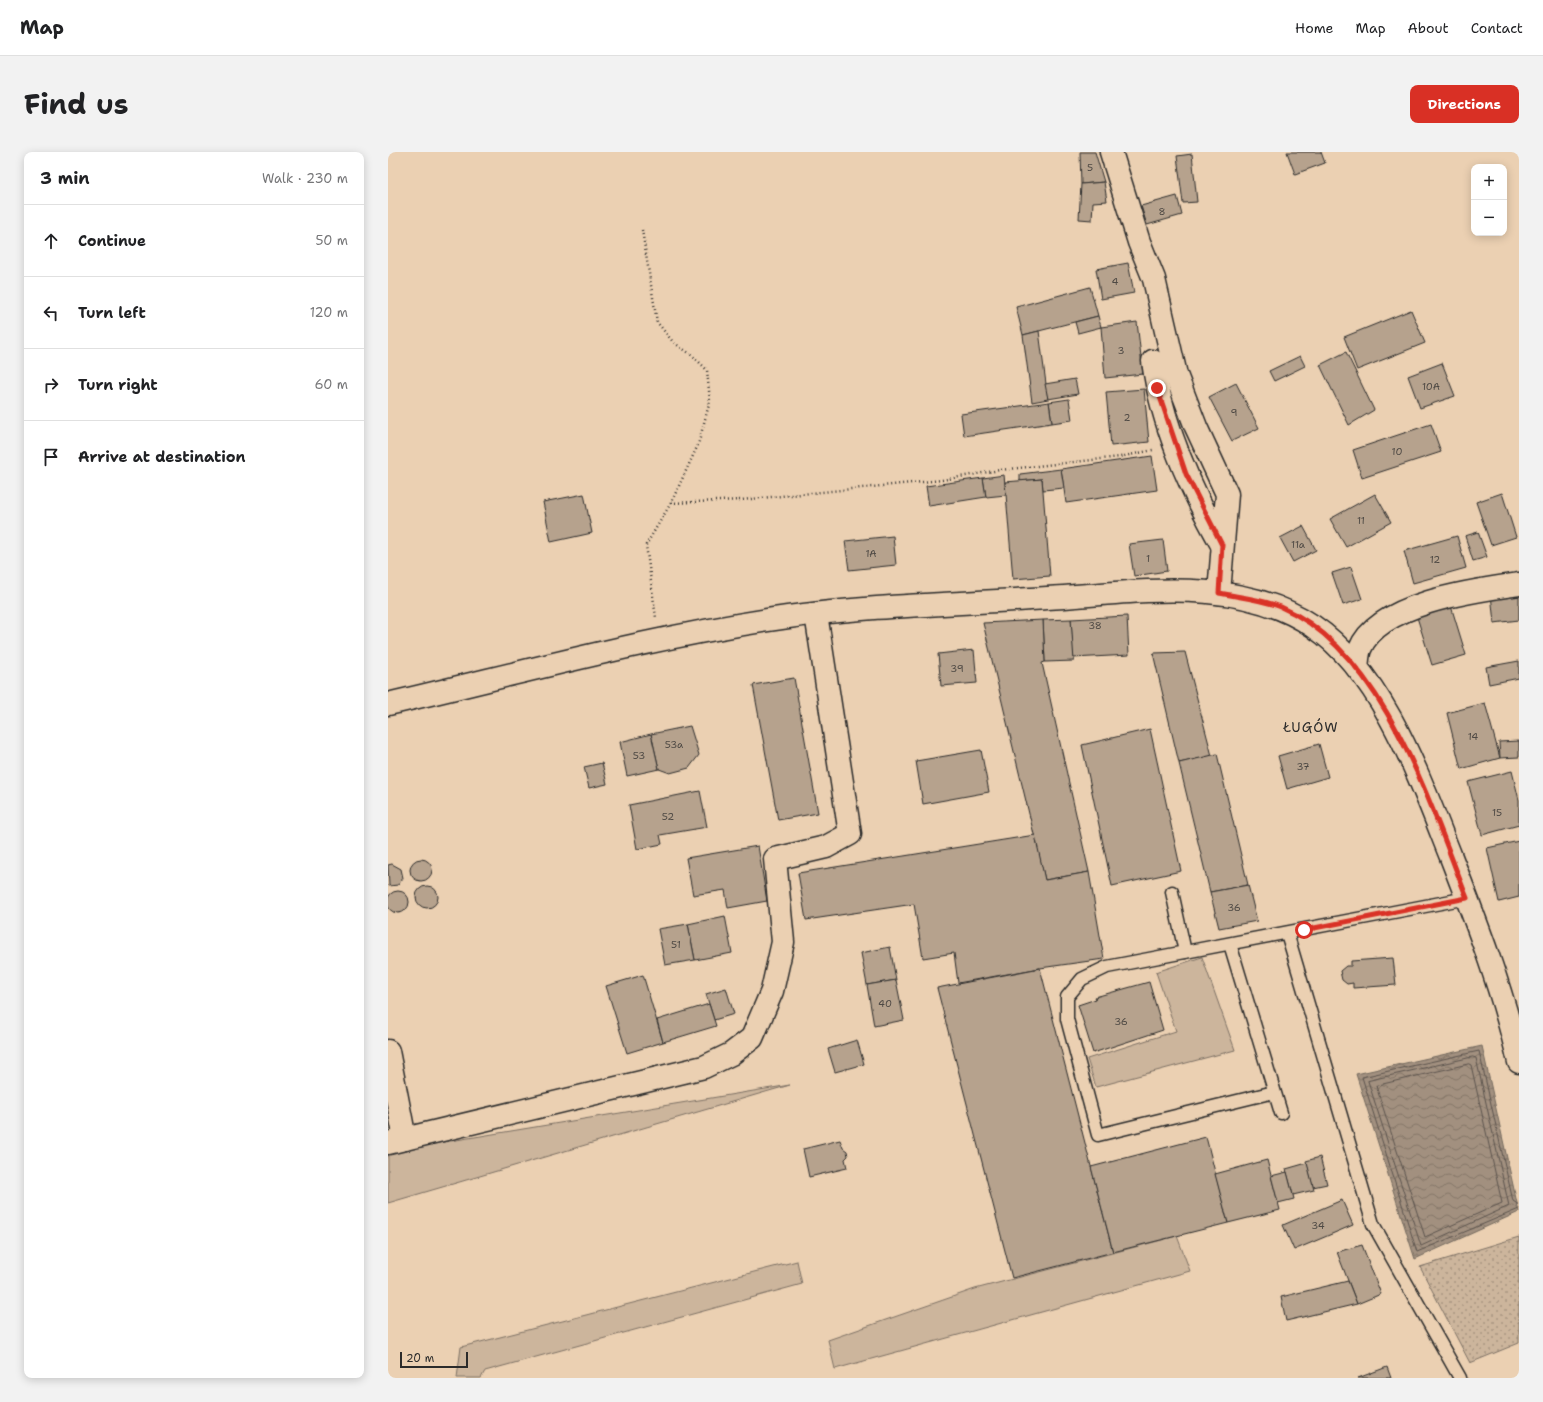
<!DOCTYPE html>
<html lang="en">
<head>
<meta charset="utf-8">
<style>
	:root { --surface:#fff; --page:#f2f2f2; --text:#202124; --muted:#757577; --line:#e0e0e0; --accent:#d93025 }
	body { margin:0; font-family:"Shantell Sans",sans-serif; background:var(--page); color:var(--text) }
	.controls { position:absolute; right:12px; top:12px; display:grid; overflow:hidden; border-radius:8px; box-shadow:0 2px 10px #0003 }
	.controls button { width:36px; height:36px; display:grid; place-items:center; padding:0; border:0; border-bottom:1px solid var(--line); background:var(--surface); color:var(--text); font:20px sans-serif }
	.scale { position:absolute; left:12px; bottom:10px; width:68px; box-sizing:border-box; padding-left:4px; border:2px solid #2b2b2b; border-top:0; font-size:11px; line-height:14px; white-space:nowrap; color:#2b2b2b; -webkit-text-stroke:3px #ebd0b2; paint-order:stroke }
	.stop { position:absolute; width:12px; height:12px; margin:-9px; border:3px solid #d93025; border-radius:50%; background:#fff }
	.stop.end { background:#d93025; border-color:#fff; box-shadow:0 1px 4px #0008 }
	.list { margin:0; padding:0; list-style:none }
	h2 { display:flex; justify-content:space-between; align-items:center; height:52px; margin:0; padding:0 16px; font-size:17px }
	h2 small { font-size:13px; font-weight:400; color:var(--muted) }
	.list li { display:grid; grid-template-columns:26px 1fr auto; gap:12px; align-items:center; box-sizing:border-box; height:72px; padding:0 16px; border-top:1px solid var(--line) }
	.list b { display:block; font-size:15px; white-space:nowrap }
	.list em { font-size:13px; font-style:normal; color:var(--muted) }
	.icon { flex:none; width:22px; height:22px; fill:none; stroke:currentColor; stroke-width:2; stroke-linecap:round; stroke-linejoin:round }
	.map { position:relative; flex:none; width:1131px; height:1226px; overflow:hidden; border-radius:8px }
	header { display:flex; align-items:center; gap:24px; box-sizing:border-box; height:56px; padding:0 20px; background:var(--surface); border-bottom:1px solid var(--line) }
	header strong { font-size:19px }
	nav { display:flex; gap:22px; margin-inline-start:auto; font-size:14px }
	.intro { display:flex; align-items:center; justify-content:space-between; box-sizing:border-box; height:96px; padding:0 24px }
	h1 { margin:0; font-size:28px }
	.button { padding:10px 18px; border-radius:8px; background:var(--accent); color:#fff; font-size:14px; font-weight:700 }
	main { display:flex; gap:24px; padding:0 24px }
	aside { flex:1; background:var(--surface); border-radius:8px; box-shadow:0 2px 10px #0003 }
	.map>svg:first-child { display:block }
	.green { fill:#ccb59c; stroke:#7c7064 }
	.park { fill:url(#park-dots); stroke:#7c7064 }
	.water { fill:url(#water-waves); stroke:#72685d }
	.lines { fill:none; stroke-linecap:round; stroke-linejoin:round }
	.shore { stroke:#5b534d; stroke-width:1 }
	.building { fill:#b6a28d; stroke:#2b2b2b }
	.service-casing { stroke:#2b2b2b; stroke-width:15 }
	.minor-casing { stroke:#2b2b2b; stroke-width:25 }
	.tertiary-casing { stroke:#2b2b2b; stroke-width:25 }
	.path { stroke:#2b2b2b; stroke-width:2.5; stroke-dasharray:1 3; stroke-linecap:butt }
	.service { stroke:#ebd0b2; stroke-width:12 }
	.minor { stroke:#ebd0b2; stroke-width:22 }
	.tertiary { stroke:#ebd0b2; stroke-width:22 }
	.route { stroke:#d93025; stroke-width:5 }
	.labels { text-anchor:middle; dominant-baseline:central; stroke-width:3; stroke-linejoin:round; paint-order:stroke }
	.number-label { font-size:10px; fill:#4e4944 }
	.quarter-label { font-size:14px; letter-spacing:1px; fill:#2b2b2b; stroke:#ebd0b2 }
</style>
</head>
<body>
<header>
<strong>Map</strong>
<nav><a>Home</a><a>Map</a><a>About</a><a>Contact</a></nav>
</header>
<div class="intro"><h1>Find us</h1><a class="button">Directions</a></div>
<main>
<aside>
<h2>3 min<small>Walk · 230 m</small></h2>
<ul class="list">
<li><svg class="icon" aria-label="ahead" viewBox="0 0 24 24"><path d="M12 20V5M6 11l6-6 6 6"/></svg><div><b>Continue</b></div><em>50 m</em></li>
<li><svg class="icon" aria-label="left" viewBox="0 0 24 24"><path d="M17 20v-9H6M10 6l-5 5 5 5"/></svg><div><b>Turn left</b></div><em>120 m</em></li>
<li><svg class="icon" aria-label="right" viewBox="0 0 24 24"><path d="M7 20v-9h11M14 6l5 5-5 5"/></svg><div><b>Turn right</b></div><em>60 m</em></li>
<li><svg class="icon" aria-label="arrive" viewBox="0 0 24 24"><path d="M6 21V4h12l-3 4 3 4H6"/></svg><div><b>Arrive at destination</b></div></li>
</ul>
</aside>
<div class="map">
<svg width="1131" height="1226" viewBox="0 0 1131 1226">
	<defs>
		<pattern id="park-dots" width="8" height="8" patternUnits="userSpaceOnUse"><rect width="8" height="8" fill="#ccb59c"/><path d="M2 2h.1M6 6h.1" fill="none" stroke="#a6937f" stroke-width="1.8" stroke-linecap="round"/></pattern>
		<pattern id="water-waves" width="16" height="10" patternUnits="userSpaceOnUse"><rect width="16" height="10" fill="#a2907f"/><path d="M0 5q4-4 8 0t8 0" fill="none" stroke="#847668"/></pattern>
	</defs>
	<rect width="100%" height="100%" fill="#ebd0b2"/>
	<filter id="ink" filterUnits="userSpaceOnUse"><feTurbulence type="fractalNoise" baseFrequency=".025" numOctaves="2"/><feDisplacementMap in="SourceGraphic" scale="8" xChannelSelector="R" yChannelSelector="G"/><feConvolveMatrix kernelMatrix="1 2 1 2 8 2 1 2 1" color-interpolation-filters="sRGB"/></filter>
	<g filter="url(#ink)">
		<g class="green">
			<path d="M814,805L847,898L708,935L699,907L788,879L768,820Z"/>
			<path d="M402,933L381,939L0,1051V1002L20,996Z"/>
			<path d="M789,1084L802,1119L447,1217L440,1188L587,1137Z"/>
			<path d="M409,1109L414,1132L97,1219L93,1226H69L73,1195Z"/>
		</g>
		<path class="park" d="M1131,1085V1191L1082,1211L1032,1115Z"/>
		<path class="water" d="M1094,894L1131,1060L1027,1107L968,922Z"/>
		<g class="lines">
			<g class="shore">
				<path d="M1085,905L1088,906L1121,1054L1033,1094L980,929Z"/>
				<path d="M1081,912L1083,913L1114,1051L1037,1085L988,934Z"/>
				<path d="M1131,1053L1125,1049L1091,899L974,925L1029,1100L1131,1057"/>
			</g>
		</g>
		<g class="building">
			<path d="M692,0H707L716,30L693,32Z"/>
			<path d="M899,0H933L937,11L907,22Z"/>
			<path d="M804,2L809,50L795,51L789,4Z"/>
			<path d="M716,30L719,49L705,50L704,68L691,67L693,32Z"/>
			<path d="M789,44L794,63L759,73L753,54Z"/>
			<path d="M740,111L746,141L713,147L708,117Z"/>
			<path d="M702,135L710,164L635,183L628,155Z"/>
			<path d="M1023,158L1037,191L969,218L956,185Z"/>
			<path d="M710,164L713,175L690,181L687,170Z"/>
			<path d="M749,170L755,222L717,226L713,175Z"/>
			<path d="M651,179L660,247L644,250L635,183Z"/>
			<path d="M958,200L986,258L961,273L932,213Z"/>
			<path d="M912,204L917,214L886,229L881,219Z"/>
			<path d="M1054,211L1067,244L1032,256L1020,224Z"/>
			<path d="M687,227L690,242L660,247L657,232Z"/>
			<path d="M848,231L871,276L844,289L821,245Z"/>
			<path d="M756,237L761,290L723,294L718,240Z"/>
			<path d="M681,247L684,268L664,271L661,250Z"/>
			<path d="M661,250L664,271L576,284L573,262Z"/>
			<path d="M1043,272L1053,300L974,326L965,298Z"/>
			<path d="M764,304L769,338L678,351L673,317Z"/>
			<path d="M673,317L676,336L655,338L654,327L632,329V322Z"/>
			<path d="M616,323L618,343L598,345L595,326Z"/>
			<path d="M595,326L598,345L541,354L538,334Z"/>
			<path d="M654,327L662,424L625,427L617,330Z"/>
			<path d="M1114,341L1128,385L1103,393L1088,350Z"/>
			<path d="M196,342L204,381L163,390L155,350Z"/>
			<path d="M987,342L1003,370L958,395L942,367Z"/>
			<path d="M915,374L928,398L905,410L892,386Z"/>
			<path d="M1090,380L1099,405L1085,409L1077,384Z"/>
			<path d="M505,384L508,413L461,418L457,389Z"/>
			<path d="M1069,384L1078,416L1025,431L1016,399Z"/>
			<path d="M775,388L779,419L746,424L741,392Z"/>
			<path d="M963,415L974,447L955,453L944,421Z"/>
			<path d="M1131,439V468L1106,471L1103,442Z"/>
			<path d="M1063,454L1078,503L1044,513L1029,465Z"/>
			<path d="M739,464L741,503L685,506L683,467Z"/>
			<path d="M683,467L686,509L657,510L655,468Z"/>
			<path d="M655,468L657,510L654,511L701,720L657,728L595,471Z"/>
			<path d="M586,498L589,531L553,534L550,502Z"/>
			<path d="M797,500L824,604L791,611L765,501Z"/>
			<path d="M1131,509V526L1101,532L1098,515Z"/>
			<path d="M406,526L430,661L390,668L365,533Z"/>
			<path d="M1097,551L1112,606L1073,617L1059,561Z"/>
			<path d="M302,574L311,603L301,616L282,621L271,617L263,582Z"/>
			<path d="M762,577L793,719L724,734L694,593Z"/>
			<path d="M263,582L271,617L239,624L232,590Z"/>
			<path d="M1131,589V605L1112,606L1111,590Z"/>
			<path d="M931,592L940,625L899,637L890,604Z"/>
			<path d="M593,598L601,640L535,652L528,609Z"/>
			<path d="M829,602L860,733L822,740L791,611Z"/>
			<path d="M214,611L219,632L201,636L196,615Z"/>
			<path d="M1124,619L1131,648V673L1094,683L1080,630Z"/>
			<path d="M312,639L319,675L272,683L274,692L249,697L241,653Z"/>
			<path d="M647,683L657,728L701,720L716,807L652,816L570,831L566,801L535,806L526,752L418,768L410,721Z"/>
			<path d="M1131,689V745L1111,750L1099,696Z"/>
			<path d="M370,694L379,749L340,756L337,738L305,743L298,706Z"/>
			<circle cx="33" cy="718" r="11"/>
			<path d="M4,712L13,717L15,726L10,733L1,734L0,713Z"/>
			<path d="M860,733L869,769L831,776L822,740Z"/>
			<circle cx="39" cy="745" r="11"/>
			<circle cx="10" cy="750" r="11"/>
			<path d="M337,764L344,801L307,808L300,772Z"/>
			<path d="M300,772L307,808L277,813L270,777Z"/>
			<path d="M502,795L508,828L479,833L473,801Z"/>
			<path d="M1005,806L1008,833L965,836V831L959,832L954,828L952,819L958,814H963V809Z"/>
			<path d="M652,816L725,1100L624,1126L549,836Z"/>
			<path d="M255,823L275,890L239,901L218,834Z"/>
			<path d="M508,828L516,868L486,874L479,833Z"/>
			<path d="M761,830L775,878L705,901L690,853L708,847L707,845Z"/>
			<path d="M338,836L346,862L326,868L318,842Z"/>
			<path d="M321,852L328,874L275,890L269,868Z"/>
			<path d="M469,888L476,912L447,920L440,897Z"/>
			<path d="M818,985L840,1071L725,1100L703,1015Z"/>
			<path d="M452,988L455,996L459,999L460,1004L457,1007L459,1016L421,1025L415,997Z"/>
			<path d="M932,1005L939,1032L925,1035L918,1009Z"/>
			<path d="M879,1008L892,1058L840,1071L827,1022Z"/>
			<path d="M919,1011L926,1038L905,1043L898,1017Z"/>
			<path d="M899,1020L906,1047L890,1051L883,1024Z"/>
			<path d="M954,1048L965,1073L906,1098L895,1073Z"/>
			<path d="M974,1093L993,1142L969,1152L949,1100Z"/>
			<path d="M960,1129L969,1152L898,1169L893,1145Z"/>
			<path d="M999,1215L1003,1226H970Z"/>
		</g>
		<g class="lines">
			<g class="service-casing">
				<g id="service">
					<path d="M784,740L797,800"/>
					<path d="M899,781L985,1072L1072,1226"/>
					<path d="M842,792L893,961"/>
					<path d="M886,940L710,983L679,867V845L694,827L719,815L1079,746"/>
				</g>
			</g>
			<g class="minor-casing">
				<g id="minor">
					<path d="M723,0L751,90L766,127L788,223L808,275L839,342L831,441"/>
					<path d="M765,209C774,274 802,336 834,393"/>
					<path d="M969,515C970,509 970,502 972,497C990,451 1088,438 1131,432"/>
					<path d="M0,899L17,987"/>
					<path d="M0,991L316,915L343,902L364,886L384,839L395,790L387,707L438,695L462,682L428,462"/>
				</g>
			</g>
			<g class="tertiary-casing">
				<path id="tertiary" d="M0,552C133,521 265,484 400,465C486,453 573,452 659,446C746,441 848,422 925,474C996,522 1032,628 1063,705C1089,772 1115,839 1131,910"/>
			</g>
			<g class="path">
				<path d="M254,78L269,170L285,190L304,203L319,218L322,249L310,293L283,351L258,393L268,466"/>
				<path d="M283,351L353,348L554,328L612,318L732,305L765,298"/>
			</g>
			<use href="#service" class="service"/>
			<use href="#minor" class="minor"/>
			<use href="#tertiary" class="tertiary"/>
		</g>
	</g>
	<g class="lines" filter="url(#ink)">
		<path class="route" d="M769,236L798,322L834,393L831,441C851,445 873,447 893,455C995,499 1041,650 1079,746L916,778"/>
	</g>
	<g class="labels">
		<g class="number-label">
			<text x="702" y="15">5</text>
			<text x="774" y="59">8</text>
			<text x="727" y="129">4</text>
			<text x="733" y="198">3</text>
			<text x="1043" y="234">10A</text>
			<text x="846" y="260">9</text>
			<text x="739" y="265">2</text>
			<text x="1009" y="299">10</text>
			<text x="973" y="368">11</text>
			<text x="910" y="392">11a</text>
			<text x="483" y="401">1A</text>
			<text x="760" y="406">1</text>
			<text x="1047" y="407">12</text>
			<text x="707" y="473">38</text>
			<text x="569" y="516">39</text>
			<text x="1085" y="584">14</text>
			<text x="286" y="592">53a</text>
			<text x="251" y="603">53</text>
			<text x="915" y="614">37</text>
			<text x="1109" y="660">15</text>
			<text x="280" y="664">52</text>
			<text x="846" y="755">36</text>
			<text x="288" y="792">51</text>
			<text x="497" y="851">40</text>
			<text x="733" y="869">36</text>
			<text x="930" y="1073">34</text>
		</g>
		<g class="quarter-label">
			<text x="923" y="575">ŁUGÓW</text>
		</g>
	</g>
</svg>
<div class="controls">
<button>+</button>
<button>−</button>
</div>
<div class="scale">20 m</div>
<div class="stop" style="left:916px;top:778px"></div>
<div class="stop end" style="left:769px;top:236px"></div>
</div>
</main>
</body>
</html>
